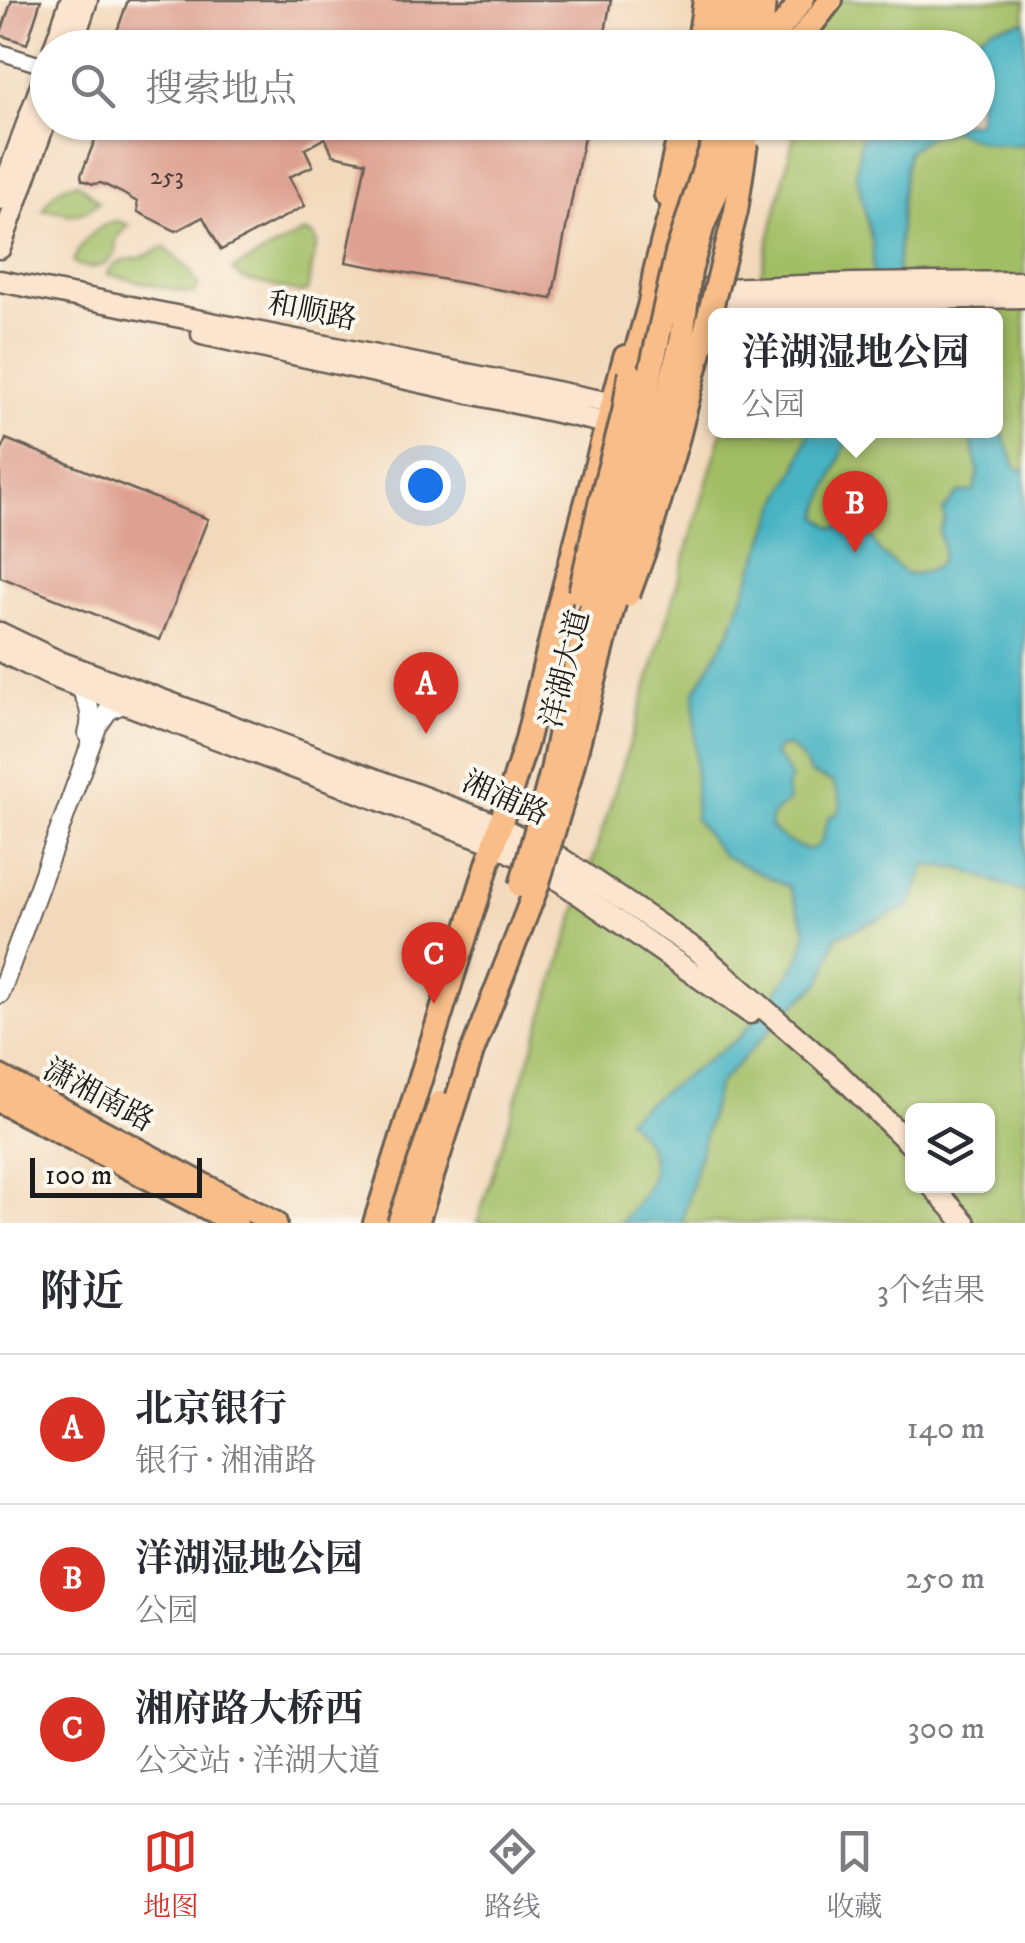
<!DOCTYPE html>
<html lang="zh">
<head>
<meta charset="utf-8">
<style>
	:root { --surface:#fff; --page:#f2f2f3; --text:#2b2b33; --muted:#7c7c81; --line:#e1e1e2; --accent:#d93025 }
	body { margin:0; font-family:"IM FELL DW Pica","Noto Serif SC",serif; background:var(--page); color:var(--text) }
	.controls { position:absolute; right:30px; bottom:30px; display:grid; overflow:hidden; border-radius:15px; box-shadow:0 2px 8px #0004 }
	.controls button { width:90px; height:90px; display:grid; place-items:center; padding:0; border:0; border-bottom:2px solid var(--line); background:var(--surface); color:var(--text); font:50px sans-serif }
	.scale { position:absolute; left:30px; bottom:25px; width:172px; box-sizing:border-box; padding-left:10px; border:5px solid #1c1c1c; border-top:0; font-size:28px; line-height:35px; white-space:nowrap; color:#1c1c1c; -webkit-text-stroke:8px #fbf7ec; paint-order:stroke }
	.you { position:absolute; left:425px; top:485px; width:35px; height:35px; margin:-25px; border:8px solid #fff; border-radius:50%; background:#1a73e8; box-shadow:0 0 0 15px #1a73e833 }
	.badge { display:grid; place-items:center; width:65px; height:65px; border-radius:50%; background:var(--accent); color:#fff; font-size:32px; font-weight:700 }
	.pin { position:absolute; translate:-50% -82px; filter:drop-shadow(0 2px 5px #0008) }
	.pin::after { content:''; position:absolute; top:52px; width:35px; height:30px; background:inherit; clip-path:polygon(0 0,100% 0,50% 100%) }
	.popup { position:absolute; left:708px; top:308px; width:295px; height:130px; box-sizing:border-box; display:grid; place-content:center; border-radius:15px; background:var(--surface); filter:drop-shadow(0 2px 8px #0005); font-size:32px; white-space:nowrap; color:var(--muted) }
	.popup b { font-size:38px; color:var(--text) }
	.popup::after { content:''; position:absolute; left:50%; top:100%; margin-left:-20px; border:20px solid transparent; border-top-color:var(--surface) }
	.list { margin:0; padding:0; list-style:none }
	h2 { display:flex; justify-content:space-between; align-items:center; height:130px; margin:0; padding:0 40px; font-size:42px }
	h2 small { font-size:32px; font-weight:400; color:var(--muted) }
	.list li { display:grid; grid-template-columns:65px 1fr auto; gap:30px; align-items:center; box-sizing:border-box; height:150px; padding:0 40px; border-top:2px solid var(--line) }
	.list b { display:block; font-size:38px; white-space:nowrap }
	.list p { margin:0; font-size:32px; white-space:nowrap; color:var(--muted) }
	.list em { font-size:32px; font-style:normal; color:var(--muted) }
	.icon { flex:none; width:55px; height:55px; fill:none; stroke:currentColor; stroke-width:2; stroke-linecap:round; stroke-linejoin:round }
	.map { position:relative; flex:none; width:1025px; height:1223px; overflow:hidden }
	.search { position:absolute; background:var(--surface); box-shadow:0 2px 8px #0004; left:30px; right:30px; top:30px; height:110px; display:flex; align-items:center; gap:25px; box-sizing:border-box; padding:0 35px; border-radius:55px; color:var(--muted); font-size:38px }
	.sheet { height:580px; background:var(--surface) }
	nav { display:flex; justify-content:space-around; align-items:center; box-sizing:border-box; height:140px; border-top:2px solid var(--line); background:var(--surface); font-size:28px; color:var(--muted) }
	nav a { display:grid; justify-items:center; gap:5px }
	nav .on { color:var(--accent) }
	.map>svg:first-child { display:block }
	.green { fill:#a2be65; stroke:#5f6d40; stroke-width:2.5; fill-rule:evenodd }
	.water { fill:#46b3c3; stroke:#316870; stroke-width:2.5; fill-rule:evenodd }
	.building { fill:#dea191 }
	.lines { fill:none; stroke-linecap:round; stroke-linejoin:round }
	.minor-casing { stroke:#675e54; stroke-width:19 }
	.tertiary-casing { stroke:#675e54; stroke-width:22 }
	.secondary-casing { stroke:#675e54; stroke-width:25 }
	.primary-casing { stroke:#675e54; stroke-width:28 }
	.trunk-casing { stroke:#675e54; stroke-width:28 }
	.minor { stroke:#fff; stroke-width:14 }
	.tertiary { stroke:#fff; stroke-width:18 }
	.secondary { stroke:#fce5cf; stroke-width:20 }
	.primary { stroke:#f8bd88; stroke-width:22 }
	.trunk { stroke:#f8bd88; stroke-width:22 }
	.trunk-bridge-casing { stroke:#675e54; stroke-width:28; stroke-linecap:butt }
	.trunk-bridge { stroke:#f8bd88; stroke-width:22 }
	.labels { text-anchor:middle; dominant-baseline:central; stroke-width:8; stroke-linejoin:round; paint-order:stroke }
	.number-label { font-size:25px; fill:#4c3d39 }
	.street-label { font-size:30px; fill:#1c1c1c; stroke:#fbf7ec }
</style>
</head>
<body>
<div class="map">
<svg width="1025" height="1223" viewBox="0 0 1025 1223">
	<rect width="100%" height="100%" fill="#fbf7ec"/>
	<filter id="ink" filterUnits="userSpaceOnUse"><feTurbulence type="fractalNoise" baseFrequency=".01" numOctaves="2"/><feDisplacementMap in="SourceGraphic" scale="20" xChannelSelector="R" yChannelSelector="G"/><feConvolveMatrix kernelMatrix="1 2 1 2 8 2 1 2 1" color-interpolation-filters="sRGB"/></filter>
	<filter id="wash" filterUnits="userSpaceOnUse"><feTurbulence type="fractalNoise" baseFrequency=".0048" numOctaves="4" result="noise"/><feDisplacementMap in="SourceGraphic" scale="40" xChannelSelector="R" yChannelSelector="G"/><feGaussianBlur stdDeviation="2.25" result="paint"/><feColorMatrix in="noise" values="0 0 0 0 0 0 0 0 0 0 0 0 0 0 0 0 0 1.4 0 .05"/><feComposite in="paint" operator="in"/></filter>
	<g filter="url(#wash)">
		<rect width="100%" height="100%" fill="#f3d9bb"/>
		<g class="green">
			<path d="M816,0H1025V1223H477L636,724L722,431L995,430V316L751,315L797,123L978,122V48L814,47ZM912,1110H988V1186H912Z"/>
			<path d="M78,183L99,202C90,210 80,216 68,214C65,214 63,211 60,211C54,210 49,211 43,210C52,193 59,185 78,183Z"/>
			<path d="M117,221L129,225C125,230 119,233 117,239C111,255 123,241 113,256C104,270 85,270 73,262C81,241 95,226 117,221Z"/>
			<path d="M304,232L314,236L317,243L307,291L301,293L243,279L232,270Z"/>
			<path d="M164,247L189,269L199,287L194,293H187L107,274C116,260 124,260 138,258C147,256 156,251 164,247Z"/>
		</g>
		<g class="water">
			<path d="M1025,21V144C998,148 976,142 952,129L930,136L908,151L902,195L895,315H872L873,246L856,173L863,123L978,122V48L952,47V43L973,39L993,27Z"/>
			<path d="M995,363L1002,433L1017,469L1025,470V893L959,868L926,865L910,907L837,936L822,981L790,1009L718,1085L682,1223H620C640,1200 663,1176 647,1144C643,1135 633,1126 626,1118L740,1037L784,982L799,959L807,931L789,887L722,855L695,819V691L730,631L780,499L798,464L809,431H851L823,501L819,517L833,528L845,524L868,531L880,552L907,575C936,572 950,564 939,532L945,520L943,511L958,493L974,491L978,473L971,437L955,431L995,430ZM788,746L799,755L811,774L833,782L841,802L839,812L829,817L820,844L810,850C793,846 782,839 770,827L772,816L789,800L786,789L791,779L785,767L774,754L779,748Z"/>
		</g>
		<g id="blocks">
			<g class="building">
				<path d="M12,0H41L27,44L0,35Z"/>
				<path d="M128,0H611L602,48H111Z"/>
				<path d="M102,122H587L552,299L346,262L366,162L333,155L325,138L305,149L313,166L289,177L305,206L221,250L203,217L176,231L138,212L137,202L122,193L101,183L93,184L82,180L81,175Z"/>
				<path d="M6,439L208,519L160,640L0,577V455Z"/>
			</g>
		</g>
	</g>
	<g filter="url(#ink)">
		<use href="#blocks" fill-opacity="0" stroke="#675e54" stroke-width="2.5"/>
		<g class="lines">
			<g class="minor-casing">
				<path id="minor" d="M0,52L47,67"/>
			</g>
			<g class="tertiary-casing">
				<g id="tertiary">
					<path d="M80,687C88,702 94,716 88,734"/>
					<path d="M0,994L97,727L108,711L124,703"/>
				</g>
			</g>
			<g class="secondary-casing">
				<g id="secondary">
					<path d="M54,48L71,0"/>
					<path d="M71,48L87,0"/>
					<path d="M0,199L48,66"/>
					<path d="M0,248L48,113"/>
					<path d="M0,281L611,403"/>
					<path d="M696,290L854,284L1025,282"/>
					<path d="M697,310L856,300L1025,297"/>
					<path d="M202,334L607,423"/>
					<path d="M0,633L60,662L485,820L556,855L698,951L840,1075L912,1146"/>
					<path d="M0,651L54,677L496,844L550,874L750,1013"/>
					<path d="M932,1186L965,1223"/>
				</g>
			</g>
			<g class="primary-casing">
				<g id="primary">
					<path d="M698,48L705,0"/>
					<path d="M743,48L751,0"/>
					<path d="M666,195L682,122"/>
					<path d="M0,1077L275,1223"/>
					<path d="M0,1101L236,1223"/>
					<path d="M375,1223L526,743L558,610L625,357"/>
				</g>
			</g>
			<g class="trunk-casing">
				<g id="trunk">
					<path d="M710,48L719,0"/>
					<path d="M724,48L737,0"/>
					<path d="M760,48L764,0"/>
					<path d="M765,48L802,0"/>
					<path d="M793,48L831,0"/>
					<path d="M630,373L650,303L655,272L664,236L698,122"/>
				</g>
			</g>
			<use href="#minor" class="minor"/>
			<use href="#tertiary" class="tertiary"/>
			<use href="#secondary" class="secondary"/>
			<use href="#primary" class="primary"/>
			<use href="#trunk" class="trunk"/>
			<g class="trunk-bridge-casing">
				<g id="trunk-bridge">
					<path d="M580,593L601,500L624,412L630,373"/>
					<path d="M628,595L646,546L678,437L736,211L746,143"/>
					<path d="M521,886L552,771L564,710L632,455L677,253L705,166L721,122"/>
					<path d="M399,1223L440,1103"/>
					<path d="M417,1223L472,1052L536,889L569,779L682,338L690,271L703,225L745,122"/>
				</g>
			</g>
			<use href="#trunk-bridge" class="trunk-bridge"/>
		</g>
	</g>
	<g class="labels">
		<g class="number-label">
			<text x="167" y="176">253</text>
		</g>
		<g class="street-label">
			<text transform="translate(312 312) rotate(11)">和顺路</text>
			<text transform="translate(566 669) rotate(-76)">洋湖大道</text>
			<text transform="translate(505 799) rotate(24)">湘浦路</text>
			<text transform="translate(98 1096) rotate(28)">潇湘南路</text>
		</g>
	</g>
</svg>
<div class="controls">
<button><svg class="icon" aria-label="layers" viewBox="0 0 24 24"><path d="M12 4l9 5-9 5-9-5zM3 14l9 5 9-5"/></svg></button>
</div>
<div class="scale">100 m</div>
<div class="you"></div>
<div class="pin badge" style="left:426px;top:734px">A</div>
<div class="pin badge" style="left:855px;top:553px">B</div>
<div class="popup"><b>洋湖湿地公园</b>公园</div>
<div class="pin badge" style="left:434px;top:1004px">C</div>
<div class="search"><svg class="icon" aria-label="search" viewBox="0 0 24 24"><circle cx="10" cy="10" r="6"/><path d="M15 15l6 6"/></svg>搜索地点</div>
</div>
<section class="sheet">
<h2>附近<small>3个结果</small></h2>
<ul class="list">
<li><span class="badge">A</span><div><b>北京银行</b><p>银行 · 湘浦路</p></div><em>140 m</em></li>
<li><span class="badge">B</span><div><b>洋湖湿地公园</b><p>公园</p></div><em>250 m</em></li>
<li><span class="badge">C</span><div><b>湘府路大桥西</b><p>公交站 · 洋湖大道</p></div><em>300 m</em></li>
</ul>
</section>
<nav>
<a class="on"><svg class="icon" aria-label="map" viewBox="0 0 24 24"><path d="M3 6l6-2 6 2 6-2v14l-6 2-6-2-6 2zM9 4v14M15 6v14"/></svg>地图</a>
<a><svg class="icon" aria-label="directions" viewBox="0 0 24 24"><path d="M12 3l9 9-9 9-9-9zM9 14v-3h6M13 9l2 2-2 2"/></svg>路线</a>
<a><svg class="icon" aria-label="saved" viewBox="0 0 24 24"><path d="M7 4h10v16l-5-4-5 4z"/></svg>收藏</a>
</nav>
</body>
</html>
